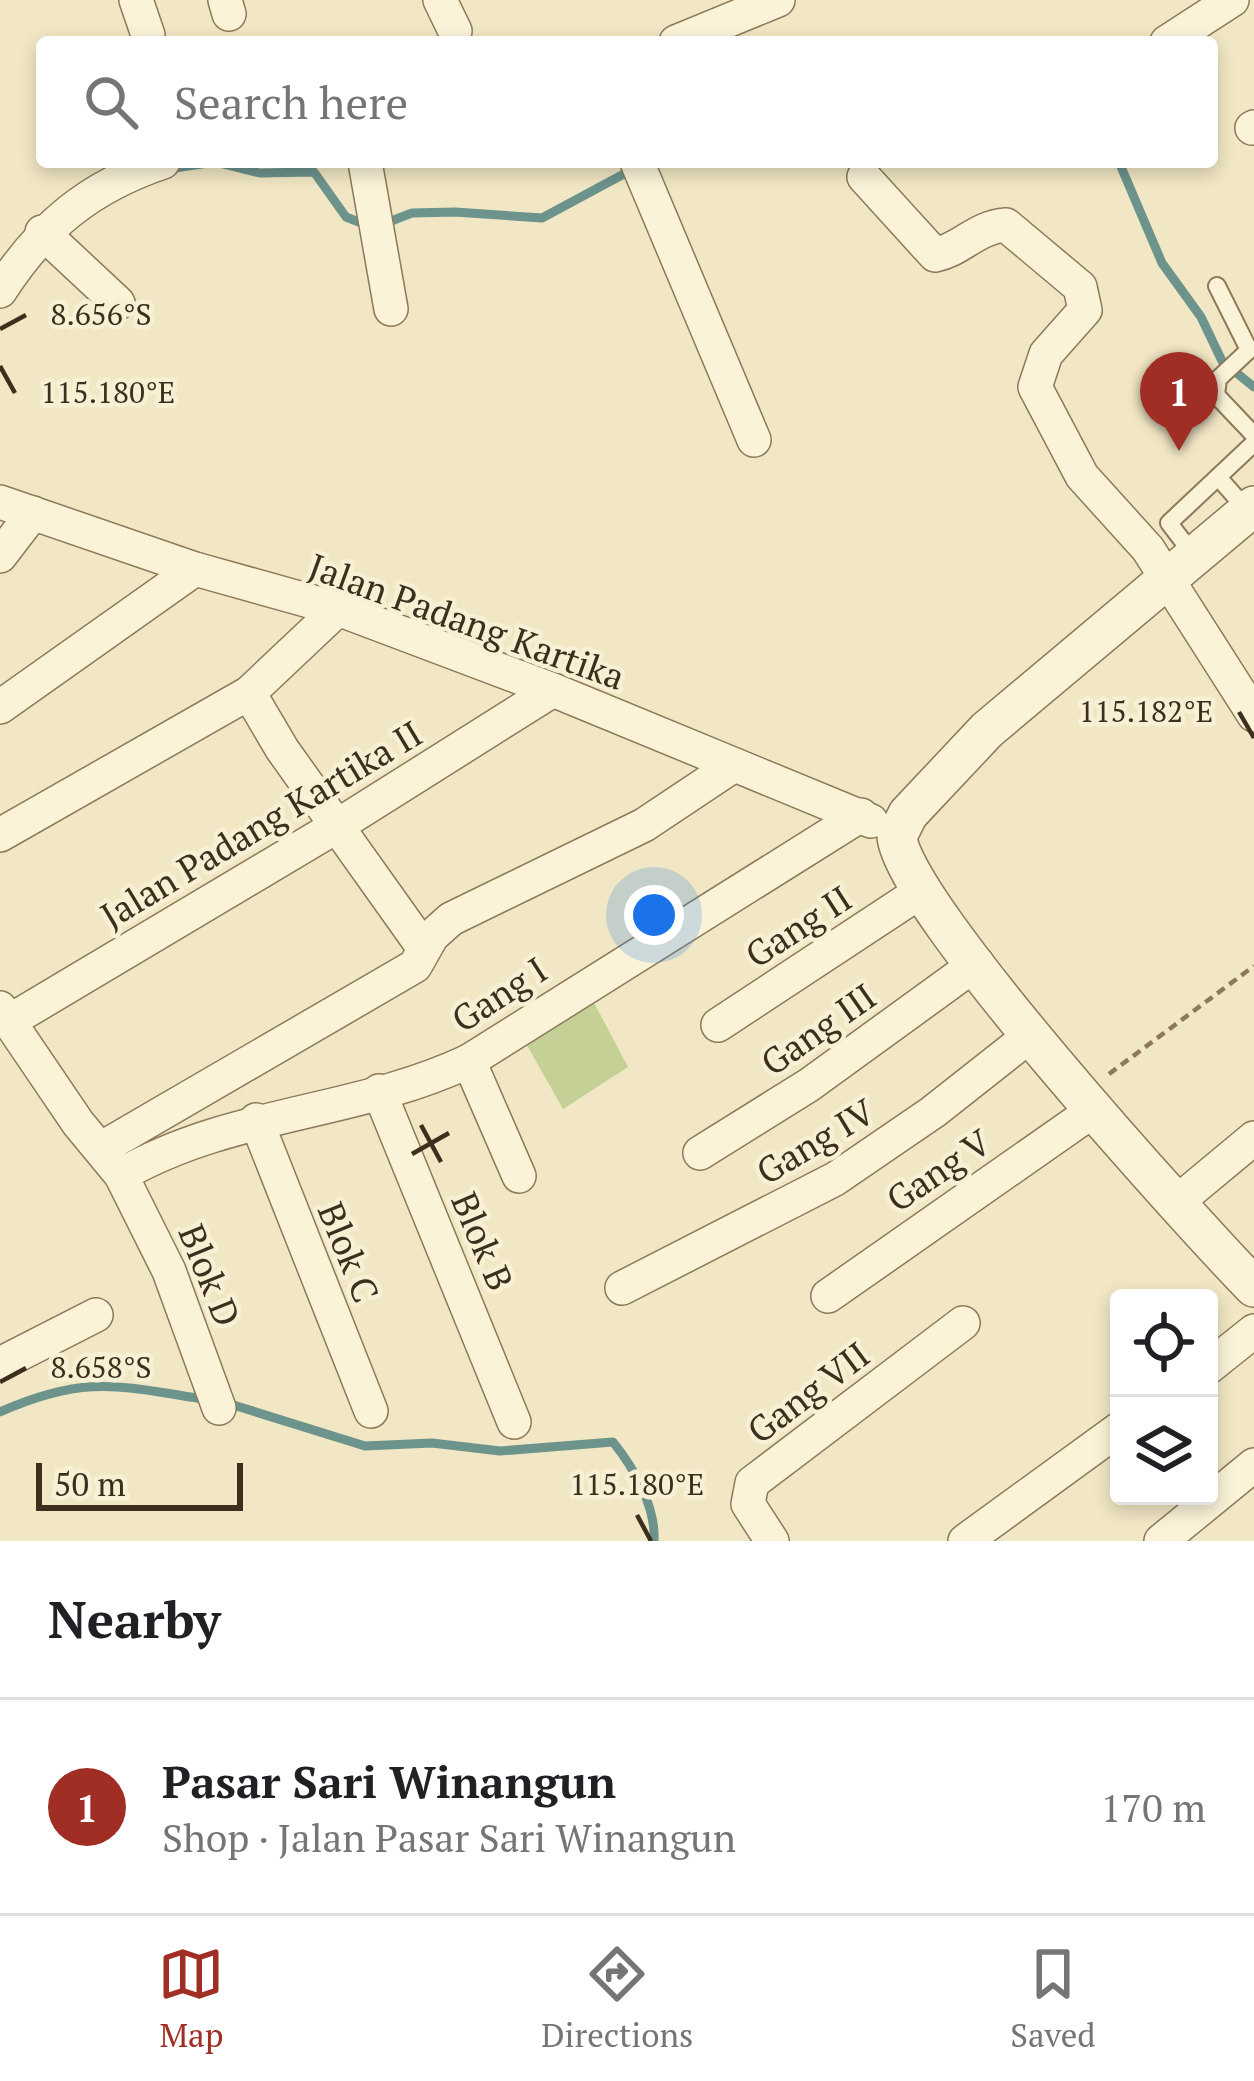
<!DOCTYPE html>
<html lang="en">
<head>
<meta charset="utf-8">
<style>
	:root { --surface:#fff; --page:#f6f6f6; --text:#202124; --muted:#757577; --line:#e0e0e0; --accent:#a02e25 }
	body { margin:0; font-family:"PT Serif",serif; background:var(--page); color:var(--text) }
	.controls { position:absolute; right:36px; bottom:36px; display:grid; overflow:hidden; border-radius:12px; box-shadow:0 6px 18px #0003 }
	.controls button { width:108px; height:108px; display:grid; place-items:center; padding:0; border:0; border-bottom:3px solid var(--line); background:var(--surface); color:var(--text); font:60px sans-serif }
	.scale { position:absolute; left:36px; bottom:30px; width:207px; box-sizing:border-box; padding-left:12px; border:6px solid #3c2f1e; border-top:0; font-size:33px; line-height:42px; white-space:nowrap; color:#3c2f1e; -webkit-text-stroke:9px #f8f0d4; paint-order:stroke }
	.you { position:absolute; left:654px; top:915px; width:42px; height:42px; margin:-30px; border:9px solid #fff; border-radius:50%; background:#1a73e8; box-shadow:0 0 0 18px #1a73e833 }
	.badge { display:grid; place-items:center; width:78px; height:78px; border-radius:50%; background:var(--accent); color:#fff; font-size:39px; font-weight:700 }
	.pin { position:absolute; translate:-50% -99px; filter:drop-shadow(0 3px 6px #0008) }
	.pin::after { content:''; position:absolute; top:63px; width:42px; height:36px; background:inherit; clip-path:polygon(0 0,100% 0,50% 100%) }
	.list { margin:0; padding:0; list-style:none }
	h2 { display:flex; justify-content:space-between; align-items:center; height:156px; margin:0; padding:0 48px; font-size:51px }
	h2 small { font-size:39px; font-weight:400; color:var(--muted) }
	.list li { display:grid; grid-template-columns:78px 1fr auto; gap:36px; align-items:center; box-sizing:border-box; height:216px; padding:0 48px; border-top:3px solid var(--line) }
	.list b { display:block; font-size:45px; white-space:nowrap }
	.list p { margin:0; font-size:39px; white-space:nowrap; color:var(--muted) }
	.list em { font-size:39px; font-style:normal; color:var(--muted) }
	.icon { flex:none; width:66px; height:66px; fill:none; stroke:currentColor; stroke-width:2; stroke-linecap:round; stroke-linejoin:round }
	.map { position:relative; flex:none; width:1254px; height:1541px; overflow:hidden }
	.search { position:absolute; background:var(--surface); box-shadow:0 6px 18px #0003; left:36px; right:36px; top:36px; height:132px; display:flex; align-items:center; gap:30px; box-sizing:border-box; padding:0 42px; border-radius:12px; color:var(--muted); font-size:45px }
	.sheet { height:372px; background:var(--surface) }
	nav { display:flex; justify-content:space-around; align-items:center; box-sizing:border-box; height:168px; border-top:3px solid var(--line); background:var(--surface); font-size:33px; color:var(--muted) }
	nav a { display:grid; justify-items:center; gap:6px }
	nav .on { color:var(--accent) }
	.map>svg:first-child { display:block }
	.green { fill:#c5d097 }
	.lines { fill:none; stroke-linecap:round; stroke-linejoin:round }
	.stream { stroke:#6c938c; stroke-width:9 }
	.service-casing { stroke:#8d7959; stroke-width:20 }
	.minor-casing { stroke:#8d7959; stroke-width:36 }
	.tertiary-casing { stroke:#8d7959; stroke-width:42 }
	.path { stroke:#8d7959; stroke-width:4.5; stroke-dasharray:9 6; stroke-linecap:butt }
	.service { stroke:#fbf3d8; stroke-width:16 }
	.minor { stroke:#fbf3d8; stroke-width:33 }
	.tertiary { stroke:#fbf3d8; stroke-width:39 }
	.ticks { fill:none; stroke:#3c2f1e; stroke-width:4.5 }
	.labels { text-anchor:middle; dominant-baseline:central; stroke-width:9; stroke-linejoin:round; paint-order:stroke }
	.street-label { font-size:36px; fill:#3c2f1e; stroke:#f8f0d4 }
	.ticks-label { font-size:30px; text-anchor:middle; fill:#3c2f1e; stroke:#f8f0d4; stroke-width:9; stroke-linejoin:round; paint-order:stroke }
</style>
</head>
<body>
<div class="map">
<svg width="1254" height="1541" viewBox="0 0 1254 1541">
	<rect width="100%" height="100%" fill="#f1e7c4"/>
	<path class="green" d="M582,980L628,1067L563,1109L516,1026Z"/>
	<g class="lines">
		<g class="stream">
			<path d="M1119,162L1162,263L1201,317L1222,361L1254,387"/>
			<path d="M168,169L215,162L260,173L314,172L346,217L369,226"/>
			<path d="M386,223L412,213L455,212L542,218L635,168"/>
			<path d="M227,1403L365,1446L432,1443L500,1451L613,1442C634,1468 656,1507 654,1541"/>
			<path d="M0,1412C88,1373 122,1387 210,1400"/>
		</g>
		<g class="service-casing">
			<g id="service">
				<path d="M1217,286L1249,350L1218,379L1216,395L1254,435"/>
				<path d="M1218,477L1248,511"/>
				<path d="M1195,557L1169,523L1254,443"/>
			</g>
		</g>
		<g class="minor-casing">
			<g id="minor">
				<path d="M136,0L148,35"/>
				<path d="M225,0L229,14"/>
				<path d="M440,0L455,31"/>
				<path d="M676,42L778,0"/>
				<path d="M1167,42L1232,0"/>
				<path d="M1252,128L1254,127"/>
				<path d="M365,162L391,309"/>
				<path d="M637,162L754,440"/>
				<path d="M864,177L935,255C961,250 976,227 1006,225L1080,287L1085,310L1046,354L1035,387L1082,476L1148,549L1254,715"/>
				<path d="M42,232L118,303"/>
				<path d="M0,291C42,226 89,187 163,162"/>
				<path d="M0,502L195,569L338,609L553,690L871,821"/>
				<path d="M0,556L33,513"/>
				<path d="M249,693L282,749L423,947"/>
				<path d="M0,707L195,569"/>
				<path d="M0,835L249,693L338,609"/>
				<path d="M0,1008L78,1123L121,1175C229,1112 357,1114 469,1061L861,815"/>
				<path d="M8,1022L337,826L553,690"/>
				<path d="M718,1025L920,892"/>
				<path d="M469,1061L519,1176"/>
				<path d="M379,1091L514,1422"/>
				<path d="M256,1120L371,1411"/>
				<path d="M102,1148L415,966L432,936L451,919L644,825L731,767"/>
				<path d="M700,1153L809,1085L977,963"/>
				<path d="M121,1175L169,1271L219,1408"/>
				<path d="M1177,1202L1254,1138"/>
				<path d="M622,1288L835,1179L933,1112L1032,1034"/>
				<path d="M828,1296L1094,1110"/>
				<path d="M0,1364L96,1315"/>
				<path d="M1209,1367L1254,1331"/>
				<path d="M772,1541L748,1504L752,1483L963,1323"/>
				<path d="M965,1541L1119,1429"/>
				<path d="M1161,1541L1254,1465"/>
			</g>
		</g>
		<g class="tertiary-casing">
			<path id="tertiary" d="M1254,506L987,730L908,814L897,836C900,903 1193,1224 1254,1287"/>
		</g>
		<path class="path" d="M1109,1074L1254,966"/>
		<use href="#service" class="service"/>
		<use href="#minor" class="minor"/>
		<use href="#tertiary" class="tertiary"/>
	</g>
	<path class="ticks" d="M0,329L26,315M0,366L15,393M1239,712L1254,738M421,1125L441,1162M412,1154L449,1133M0,1382L26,1368M637,1515L651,1541"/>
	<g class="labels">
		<g class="street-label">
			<text transform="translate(467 621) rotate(20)">Jalan Padang Kartika</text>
			<text transform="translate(261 824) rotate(-31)">Jalan Padang Kartika II</text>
			<text transform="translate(798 926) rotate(-33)">Gang II</text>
			<text transform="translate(499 994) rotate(-33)">Gang I</text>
			<text transform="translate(818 1029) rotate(-35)">Gang III</text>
			<text transform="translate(815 1141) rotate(-31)">Gang IV</text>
			<text transform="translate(938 1170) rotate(-34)">Gang V</text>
			<text transform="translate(483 1241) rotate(67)">Blok B</text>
			<text transform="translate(349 1252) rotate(68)">Blok C</text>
			<text transform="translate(210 1275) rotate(68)">Blok D</text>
			<text transform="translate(808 1392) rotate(-37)">Gang VII</text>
		</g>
	</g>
	<g class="ticks-label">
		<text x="101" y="325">8.656°S</text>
		<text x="108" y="403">115.180°E</text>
		<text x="1146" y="722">115.182°E</text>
		<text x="101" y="1378">8.658°S</text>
		<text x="637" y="1495">115.180°E</text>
	</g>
</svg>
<div class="controls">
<button><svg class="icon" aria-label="locate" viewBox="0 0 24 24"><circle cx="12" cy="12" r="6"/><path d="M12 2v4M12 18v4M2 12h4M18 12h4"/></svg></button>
<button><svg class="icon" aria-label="layers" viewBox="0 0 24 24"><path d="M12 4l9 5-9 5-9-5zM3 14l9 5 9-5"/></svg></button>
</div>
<div class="scale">50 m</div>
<div class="you"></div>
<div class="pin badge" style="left:1179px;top:451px">1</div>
<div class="search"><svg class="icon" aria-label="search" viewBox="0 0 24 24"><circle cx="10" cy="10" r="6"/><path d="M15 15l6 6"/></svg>Search here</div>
</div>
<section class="sheet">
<h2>Nearby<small></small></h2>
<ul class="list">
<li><span class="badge">1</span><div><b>Pasar Sari Winangun</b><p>Shop · Jalan Pasar Sari Winangun</p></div><em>170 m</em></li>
</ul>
</section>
<nav>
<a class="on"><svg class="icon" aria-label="map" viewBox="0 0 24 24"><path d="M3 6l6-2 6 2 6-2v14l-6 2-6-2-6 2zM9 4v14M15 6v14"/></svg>Map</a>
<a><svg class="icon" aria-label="directions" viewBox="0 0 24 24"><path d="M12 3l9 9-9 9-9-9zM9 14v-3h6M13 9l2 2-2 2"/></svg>Directions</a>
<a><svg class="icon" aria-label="saved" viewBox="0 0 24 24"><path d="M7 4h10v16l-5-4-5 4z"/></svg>Saved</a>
</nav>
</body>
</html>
